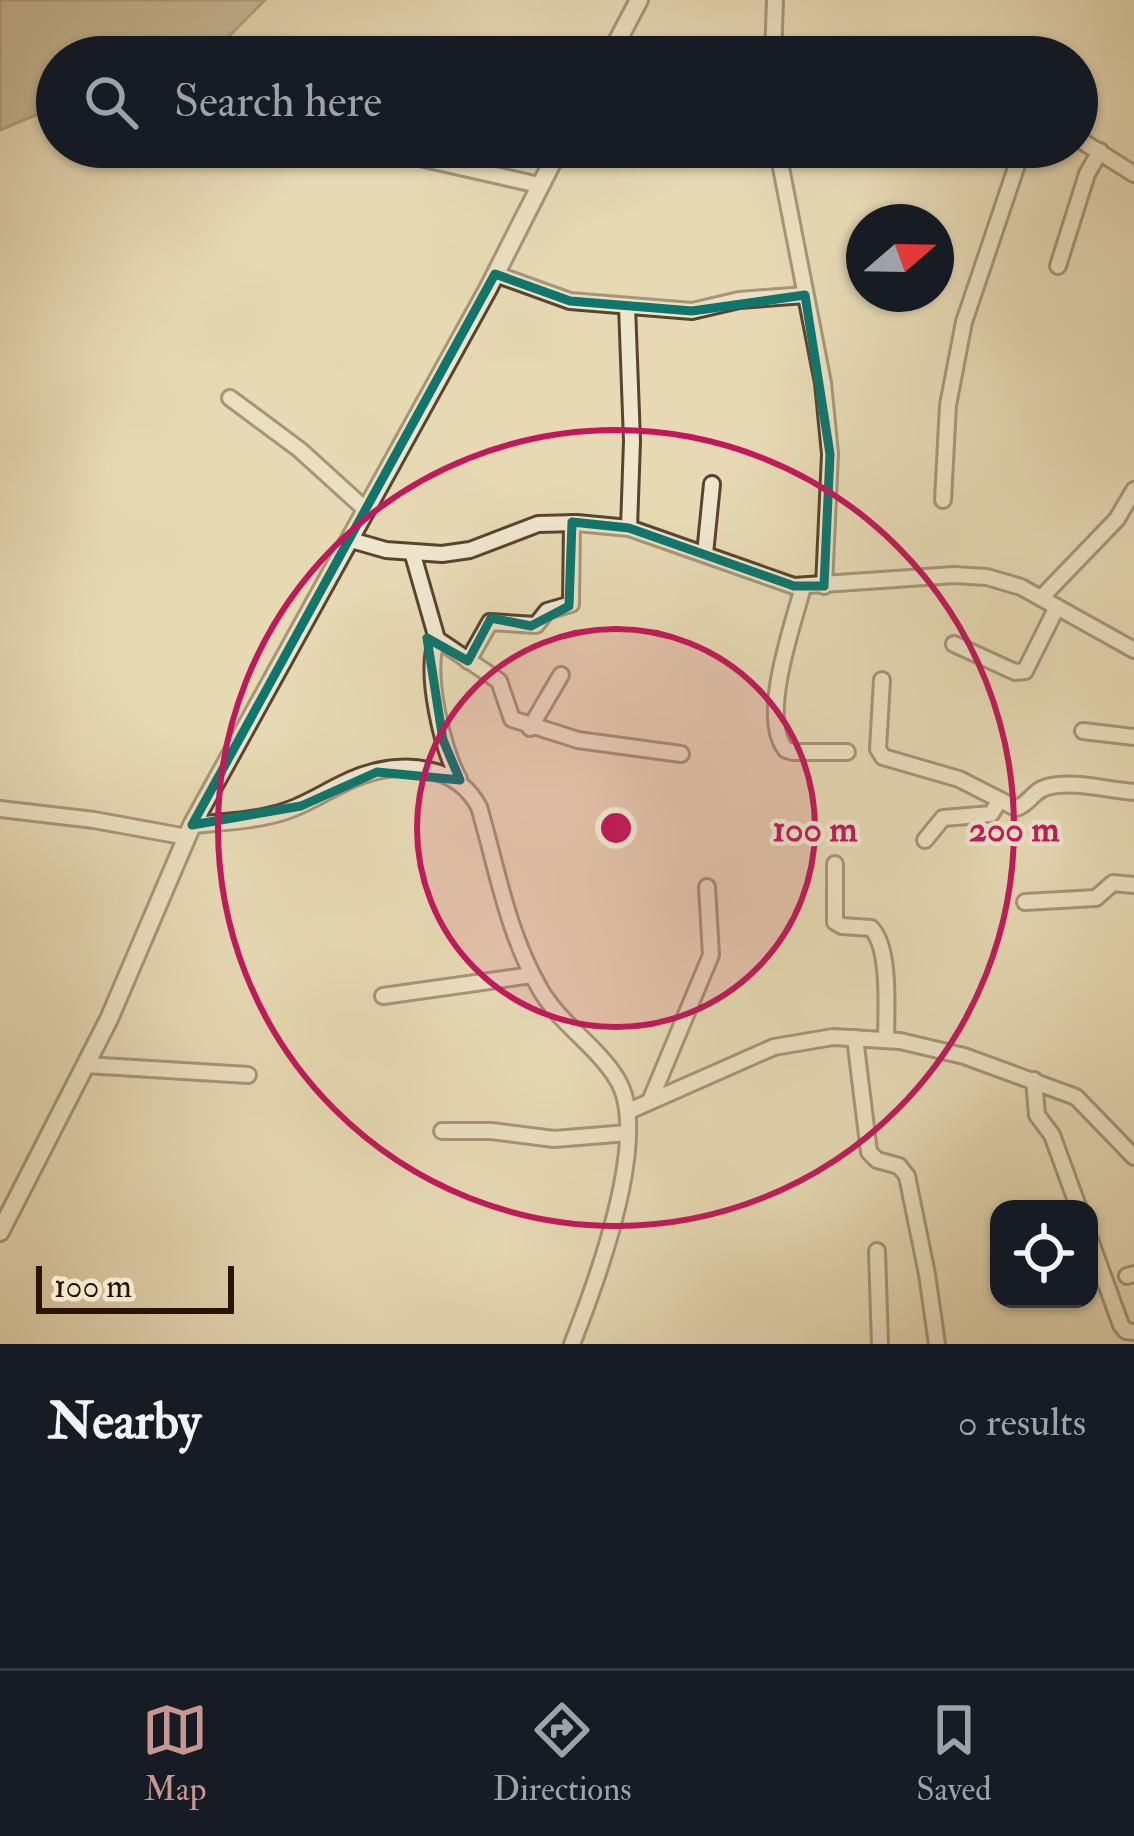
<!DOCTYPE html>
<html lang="en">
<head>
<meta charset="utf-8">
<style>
	:root { --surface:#171b24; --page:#242831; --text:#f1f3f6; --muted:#9ea1a6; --line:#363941; --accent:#c59692 }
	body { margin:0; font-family:"IM FELL Double Pica",serif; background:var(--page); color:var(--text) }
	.controls { position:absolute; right:36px; bottom:36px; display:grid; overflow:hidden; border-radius:24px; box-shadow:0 3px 9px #0004 }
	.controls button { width:108px; height:108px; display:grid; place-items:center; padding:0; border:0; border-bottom:3px solid var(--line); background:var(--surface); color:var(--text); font:60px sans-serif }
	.compass { position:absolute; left:846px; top:204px; width:108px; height:108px; border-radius:50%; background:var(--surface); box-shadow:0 3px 9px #0004; rotate:70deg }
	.scale { position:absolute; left:36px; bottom:30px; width:198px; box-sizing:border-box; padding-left:12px; border:6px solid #2a1300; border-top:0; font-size:33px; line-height:42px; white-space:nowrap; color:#2a1300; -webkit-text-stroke:9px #efe6ce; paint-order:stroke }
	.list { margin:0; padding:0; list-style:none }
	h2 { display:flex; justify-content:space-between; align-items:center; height:156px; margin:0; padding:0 48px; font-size:51px }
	h2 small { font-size:39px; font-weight:400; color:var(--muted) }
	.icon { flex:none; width:66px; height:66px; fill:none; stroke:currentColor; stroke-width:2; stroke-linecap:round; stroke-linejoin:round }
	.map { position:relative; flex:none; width:1134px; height:1344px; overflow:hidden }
	.search { position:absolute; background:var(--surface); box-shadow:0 3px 9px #0004; left:36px; right:36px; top:36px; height:132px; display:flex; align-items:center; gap:30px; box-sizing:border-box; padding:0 42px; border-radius:66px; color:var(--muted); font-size:45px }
	.sheet { height:324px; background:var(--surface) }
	nav { display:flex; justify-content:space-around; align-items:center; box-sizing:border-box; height:168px; border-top:3px solid var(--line); background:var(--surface); font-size:33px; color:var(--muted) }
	nav a { display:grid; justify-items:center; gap:6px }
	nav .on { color:var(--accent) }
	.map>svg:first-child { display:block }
	.water { fill:#a69677; stroke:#746247; stroke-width:3 }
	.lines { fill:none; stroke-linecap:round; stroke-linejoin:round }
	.minor-casing { stroke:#59442d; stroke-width:20 }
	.tertiary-casing { stroke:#59442d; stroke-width:22 }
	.minor { stroke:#efe6ce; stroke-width:14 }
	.tertiary { stroke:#efe6ce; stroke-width:16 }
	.marked { fill:none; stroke:#0f766e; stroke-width:9; stroke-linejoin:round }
	.ring { fill:none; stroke:#c2185b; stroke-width:6 }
	.centre { fill:#c2185b; stroke:#efe6ce; stroke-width:6 }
	.ring-label { font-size:36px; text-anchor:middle; font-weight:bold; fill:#c2185b; stroke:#efe6ce; stroke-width:9; stroke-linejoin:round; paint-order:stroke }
</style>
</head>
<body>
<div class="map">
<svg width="1134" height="1344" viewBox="0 0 1134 1344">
	<rect width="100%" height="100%" fill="#e6d9b4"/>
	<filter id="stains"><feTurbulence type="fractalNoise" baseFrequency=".00167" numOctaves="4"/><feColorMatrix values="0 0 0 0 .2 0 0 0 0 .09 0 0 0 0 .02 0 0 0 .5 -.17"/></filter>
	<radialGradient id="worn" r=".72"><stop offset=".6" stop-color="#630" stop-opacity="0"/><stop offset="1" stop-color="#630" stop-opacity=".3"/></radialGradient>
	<path class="water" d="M0,0H265L224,41L197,57H57V106L0,130Z"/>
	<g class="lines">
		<g class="minor-casing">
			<g id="minor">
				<path d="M773,57L775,0"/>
				<path d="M1077,138L1134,174"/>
				<path d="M371,147L539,185"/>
				<path d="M777,147L823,383L830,454L824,586"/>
				<path d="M1058,266L1087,174L1100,151"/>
				<path d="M495,274L570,301L692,311L739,300L805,295"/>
				<path d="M627,306L632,441L629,528"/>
				<path d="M230,398L300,450L366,510"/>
				<path d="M943,500L948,405L964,322L1023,147"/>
				<path d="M351,540L386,550L442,554L470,550L538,524L577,523L629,528L794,586L954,575L987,577L1021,587L1134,650"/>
				<path d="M705,554L712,484"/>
				<path d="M413,555L437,639L499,681L512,719L578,740L681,754"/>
				<path d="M803,587C793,625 759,718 786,750L793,752H847"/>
				<path d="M1041,598L1117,519L1134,490"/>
				<path d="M437,639C424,672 442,749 459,779"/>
				<path d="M954,644L1015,672L1025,671L1057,607"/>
				<path d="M468,661L490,622L536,625L547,611L571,604L572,523"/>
				<path d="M882,680L878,749L883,757L959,779L1016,808C1030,804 1032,791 1047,787C1073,780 1107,790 1134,792"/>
				<path d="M530,728L561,675"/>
				<path d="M1083,731L1134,737"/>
				<path d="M0,809L94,820L187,837"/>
				<path d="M192,825C223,822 256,821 286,811C313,802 336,784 363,775C405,761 457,765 479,807C497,868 507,932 540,989C560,1024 596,1045 617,1079C652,1135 595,1286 572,1344"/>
				<path d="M925,840L943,818L991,814L1000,800"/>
				<path d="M835,864V922L842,926L871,928C891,948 886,1012 886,1040"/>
				<path d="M1025,902L1096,898L1113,883L1134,885"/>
				<path d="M383,996L532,975"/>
				<path d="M855,1038L869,1152L877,1160L899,1166L907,1176L927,1274L937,1344"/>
				<path d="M86,1065L248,1075"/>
				<path d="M1034,1080L1037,1115L1052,1135L1079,1209"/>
				<path d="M650,1101L711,955L707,887"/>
				<path d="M629,1111L774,1047L833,1037L900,1041L964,1056L1076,1097L1134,1157"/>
				<path d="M442,1131H491L554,1139L628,1133"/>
				<path d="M1089,1237L1121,1325L1126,1331L1134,1332"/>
				<path d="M877,1251L880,1344"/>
				<path d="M1127,1276L1134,1274"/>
			</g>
		</g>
		<g class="tertiary-casing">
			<g id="tertiary">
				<path d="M609,57L639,0"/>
				<path d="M0,1232L109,1019L192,825L488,289L560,147"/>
			</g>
		</g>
		<use href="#minor" class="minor"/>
		<use href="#tertiary" class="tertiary"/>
	</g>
	<path d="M0 0H1134V1344H0ZM495,274L570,301L692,311L805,295L830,454L824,586H794L629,528L572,522L569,606L531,626L491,618L468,661L427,638L443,740L460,780L377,772L301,806L192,825Z" fill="#e6d9b4" fill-opacity=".55" fill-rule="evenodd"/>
	<path class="marked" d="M495,274L570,301L692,311L805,295L830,454L824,586H794L629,528L572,522L569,606L531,626L491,618L468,661L427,638L443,740L460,780L377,772L301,806L192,825Z"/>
	<circle cx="616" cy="828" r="199" fill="#c2185b" fill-opacity=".12"/>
	<g class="ring">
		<circle cx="616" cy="828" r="199"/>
		<circle cx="616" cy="828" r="398"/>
	</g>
	<circle cx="616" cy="828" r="18" class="centre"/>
	<g class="ring-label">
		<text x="815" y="841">100 m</text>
		<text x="1014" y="841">200 m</text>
	</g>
	<rect width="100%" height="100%" filter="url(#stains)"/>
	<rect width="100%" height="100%" fill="url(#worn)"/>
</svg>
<div class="controls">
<button><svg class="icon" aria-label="locate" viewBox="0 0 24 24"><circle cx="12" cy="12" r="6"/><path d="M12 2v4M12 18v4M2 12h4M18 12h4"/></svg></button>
</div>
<svg class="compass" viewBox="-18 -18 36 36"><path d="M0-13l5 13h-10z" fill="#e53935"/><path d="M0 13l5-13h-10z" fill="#9ea1a6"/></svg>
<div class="scale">100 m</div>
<div class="search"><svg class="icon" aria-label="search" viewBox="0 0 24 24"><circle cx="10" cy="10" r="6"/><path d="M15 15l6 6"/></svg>Search here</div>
</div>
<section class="sheet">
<h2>Nearby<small>0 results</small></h2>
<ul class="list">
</ul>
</section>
<nav>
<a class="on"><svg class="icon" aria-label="map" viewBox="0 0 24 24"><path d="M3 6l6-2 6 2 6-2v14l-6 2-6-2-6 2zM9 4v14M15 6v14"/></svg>Map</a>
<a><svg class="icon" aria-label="directions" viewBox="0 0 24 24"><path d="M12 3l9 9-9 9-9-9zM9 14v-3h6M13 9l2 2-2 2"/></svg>Directions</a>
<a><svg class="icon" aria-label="saved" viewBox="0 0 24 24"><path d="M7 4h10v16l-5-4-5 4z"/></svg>Saved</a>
</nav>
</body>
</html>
